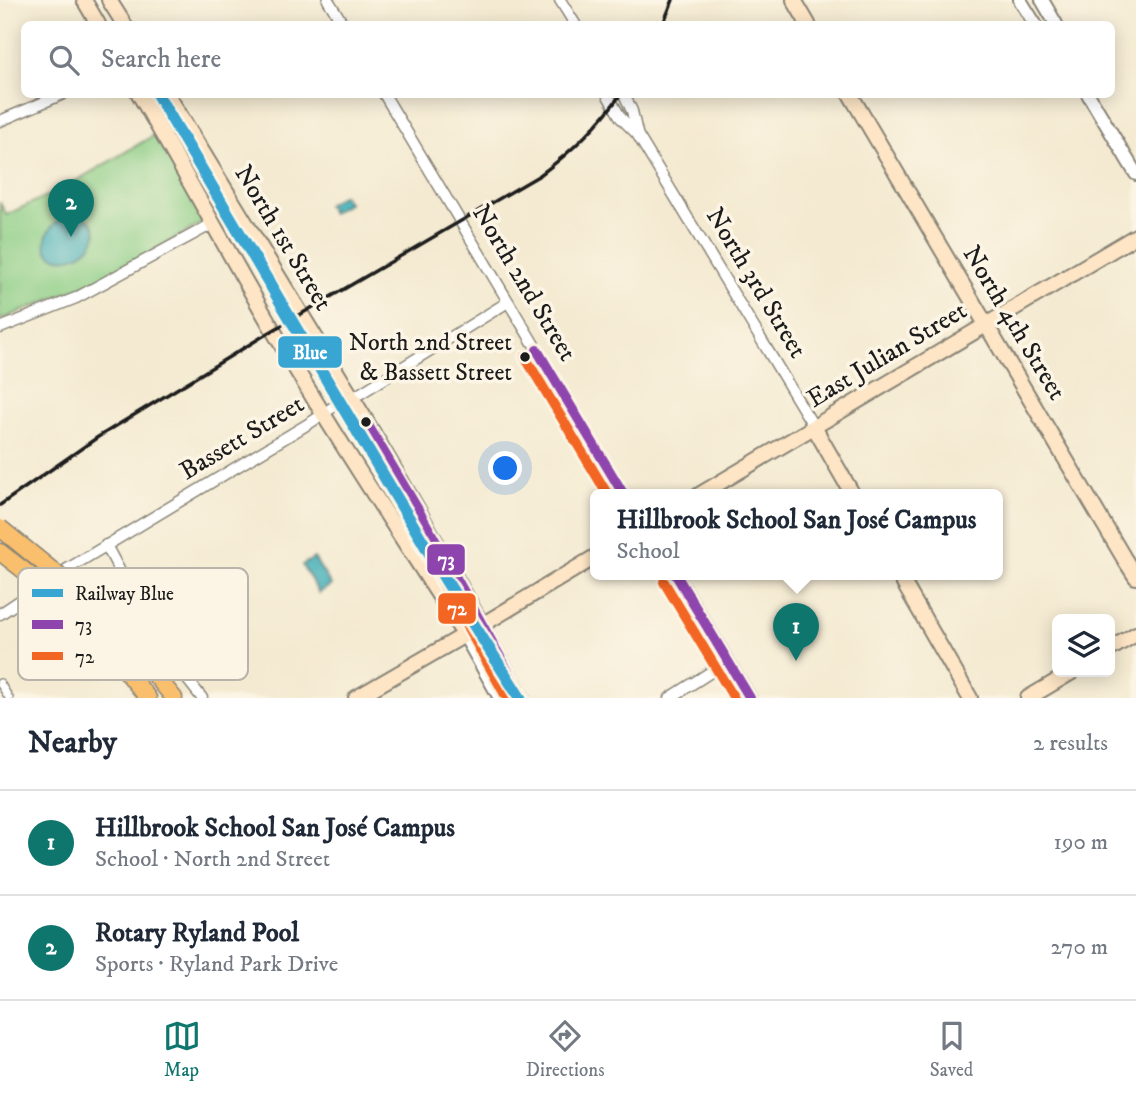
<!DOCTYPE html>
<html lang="en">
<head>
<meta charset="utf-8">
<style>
	:root { --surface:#fff; --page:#f2f2f3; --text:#1f2937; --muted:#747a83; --line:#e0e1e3; --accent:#0f766e }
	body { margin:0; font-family:"IM FELL DW Pica",serif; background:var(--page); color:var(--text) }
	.controls { position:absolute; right:21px; bottom:21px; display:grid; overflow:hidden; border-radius:10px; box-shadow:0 4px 18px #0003 }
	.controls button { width:63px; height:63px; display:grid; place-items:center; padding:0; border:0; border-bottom:2px solid var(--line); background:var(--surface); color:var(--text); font:35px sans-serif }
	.you { position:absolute; left:506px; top:469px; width:24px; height:24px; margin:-18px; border:5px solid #fff; border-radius:50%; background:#1a73e8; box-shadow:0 0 0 10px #1a73e833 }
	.badge { display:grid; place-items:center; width:46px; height:46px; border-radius:50%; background:var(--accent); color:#fff; font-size:23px; font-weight:700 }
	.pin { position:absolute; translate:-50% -58px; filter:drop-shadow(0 2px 4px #0008) }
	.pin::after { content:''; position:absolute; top:37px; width:24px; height:21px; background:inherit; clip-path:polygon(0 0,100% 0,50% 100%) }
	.popup { position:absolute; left:590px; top:489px; width:413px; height:91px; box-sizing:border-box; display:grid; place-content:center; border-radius:10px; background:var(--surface); filter:drop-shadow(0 2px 5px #0005); font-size:23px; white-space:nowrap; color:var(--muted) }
	.popup b { font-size:26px; color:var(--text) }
	.popup::after { content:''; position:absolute; left:50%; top:100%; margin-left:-14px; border:14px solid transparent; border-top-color:var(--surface) }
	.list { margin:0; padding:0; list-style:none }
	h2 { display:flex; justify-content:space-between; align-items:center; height:91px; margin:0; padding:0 28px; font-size:30px }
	h2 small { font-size:23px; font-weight:400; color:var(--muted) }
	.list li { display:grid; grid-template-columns:46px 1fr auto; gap:21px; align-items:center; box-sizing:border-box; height:105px; padding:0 28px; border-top:2px solid var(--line) }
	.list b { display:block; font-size:26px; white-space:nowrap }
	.list p { margin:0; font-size:23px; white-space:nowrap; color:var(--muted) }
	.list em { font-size:23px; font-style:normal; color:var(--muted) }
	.icon { flex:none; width:38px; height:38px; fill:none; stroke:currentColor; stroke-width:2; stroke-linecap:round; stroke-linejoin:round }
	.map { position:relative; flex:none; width:1136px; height:698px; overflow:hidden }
	.search { position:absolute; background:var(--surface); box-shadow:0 4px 18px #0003; left:21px; right:21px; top:21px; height:77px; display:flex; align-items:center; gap:18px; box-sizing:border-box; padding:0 24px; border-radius:10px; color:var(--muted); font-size:26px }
	.sheet { height:301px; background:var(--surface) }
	nav { display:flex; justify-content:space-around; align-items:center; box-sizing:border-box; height:98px; border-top:2px solid var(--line); background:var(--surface); font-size:19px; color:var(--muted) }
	nav a { display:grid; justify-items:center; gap:4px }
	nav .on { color:var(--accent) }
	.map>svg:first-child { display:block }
	.green { fill:#8dce86; stroke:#547551; stroke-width:2 }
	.water { fill:#3bacb6; stroke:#2c6469; stroke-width:2 }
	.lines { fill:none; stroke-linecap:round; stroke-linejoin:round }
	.pedestrian-casing { stroke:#888376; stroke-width:10 }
	.minor-casing { stroke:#888376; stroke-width:13 }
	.tertiary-casing { stroke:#888376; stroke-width:16 }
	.secondary-casing { stroke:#888376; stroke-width:18 }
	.primary-casing { stroke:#888376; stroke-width:19 }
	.pedestrian { stroke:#fff; stroke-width:7 }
	.minor { stroke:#fff; stroke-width:10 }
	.tertiary { stroke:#fff; stroke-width:12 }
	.secondary { stroke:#fde5c5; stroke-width:14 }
	.primary { stroke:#f9bf6d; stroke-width:16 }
	.rail { stroke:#1c1c1c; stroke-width:3.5 }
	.primary-bridge-casing { stroke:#888376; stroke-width:19; stroke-linecap:butt }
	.primary-bridge { stroke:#f9bf6d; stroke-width:16 }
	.bus-1-casing { stroke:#fcf5e5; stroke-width:16 }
	.bus-2-casing { stroke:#fcf5e5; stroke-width:16 }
	.bus-1 { stroke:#8e44ad; stroke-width:10 }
	.bus-2 { stroke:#f26522; stroke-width:10 }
	.rail-1-casing { stroke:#fcf5e5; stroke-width:18 }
	.rail-1 { stroke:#38a5d2; stroke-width:12 }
	.bus-dot { fill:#1c1c1c; stroke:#fcf5e5; stroke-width:2.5 }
	.labels { text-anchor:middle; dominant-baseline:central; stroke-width:7; stroke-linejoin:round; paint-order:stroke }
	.bus-label { font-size:24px; fill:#1c1c1c; stroke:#fcf5e5; text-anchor:end }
	.street-label { font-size:26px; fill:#1c1c1c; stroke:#fcf5e5 }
	.key { fill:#fcf5e5; stroke:#b9b4a9; stroke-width:2 }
	.key-label { font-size:19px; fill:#1c1c1c }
	.line-badge { stroke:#fcf5e5; stroke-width:2.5 }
	.badge-label { font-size:19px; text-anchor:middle; font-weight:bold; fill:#fff }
</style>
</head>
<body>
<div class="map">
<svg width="1136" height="698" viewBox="0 0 1136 698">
	<rect width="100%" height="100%" fill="#fcf5e5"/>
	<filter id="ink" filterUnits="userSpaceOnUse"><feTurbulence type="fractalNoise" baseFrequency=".0143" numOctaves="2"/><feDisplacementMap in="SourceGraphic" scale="14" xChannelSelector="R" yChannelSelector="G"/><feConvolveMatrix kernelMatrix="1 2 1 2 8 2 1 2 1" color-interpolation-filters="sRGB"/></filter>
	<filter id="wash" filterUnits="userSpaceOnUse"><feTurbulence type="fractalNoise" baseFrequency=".00686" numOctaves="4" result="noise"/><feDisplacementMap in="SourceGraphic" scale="28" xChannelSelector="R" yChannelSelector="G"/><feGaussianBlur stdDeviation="1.57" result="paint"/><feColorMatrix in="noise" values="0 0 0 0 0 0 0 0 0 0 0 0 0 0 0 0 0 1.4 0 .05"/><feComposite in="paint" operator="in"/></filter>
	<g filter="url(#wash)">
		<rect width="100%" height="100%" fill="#f4ead1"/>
		<path class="green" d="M165,129L213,217L107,277L0,320V202L6,215L62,189Z"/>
		<g class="water">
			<path d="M343,195L348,203L332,213L327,205Z"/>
			<path d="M77,215C117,224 85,267 55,257C39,251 46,229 57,222C63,217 70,216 77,215Z"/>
			<path d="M314,558L331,585L319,593L302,565Z"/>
		</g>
	</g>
	<g filter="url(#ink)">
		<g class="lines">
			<g class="pedestrian-casing">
				<path id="pedestrian" d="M0,683L9,698"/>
			</g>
			<g class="minor-casing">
				<g id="minor">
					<path d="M328,0L343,24"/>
					<path d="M560,0L575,24"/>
					<path d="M384,94L624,495"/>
					<path d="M607,94L621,118L637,134L814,427"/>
					<path d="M624,94L632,111L637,133"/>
					<path d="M0,121L63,94"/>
					<path d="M0,328L76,298L214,223"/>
					<path d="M106,545L144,617L180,670L202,698"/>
					<path d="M0,614L69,568L313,421L343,400L361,393L508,302"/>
					<path d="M670,698L728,661"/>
				</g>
			</g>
			<g class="tertiary-casing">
				<g id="tertiary">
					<path d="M1020,0L1035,24"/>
					<path d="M1042,0L1056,24"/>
					<path d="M1088,94L1136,174"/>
					<path d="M676,575L750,698"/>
					<path d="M482,625L523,698"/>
					<path d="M465,636L500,698"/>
				</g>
			</g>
			<g class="secondary-casing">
				<g id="secondary">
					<path d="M84,0L98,24"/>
					<path d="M109,0L124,24"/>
					<path d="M794,0L808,24"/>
					<path d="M139,94C185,172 228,252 273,330C333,434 400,534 465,636"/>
					<path d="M167,94L362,414L417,508L482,625"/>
					<path d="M850,94L1125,560L1136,577"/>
					<path d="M814,427L853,495"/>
					<path d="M699,495L1136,236"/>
					<path d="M899,575L970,698"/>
					<path d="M1110,649L1136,634"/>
					<path d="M356,698L482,625L595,557"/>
					<path d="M1028,698L1072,672"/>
				</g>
			</g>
			<g class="primary-casing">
				<g id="primary">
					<path d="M0,552L22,569"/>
					<path d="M100,615L122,635L174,698"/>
					<path d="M84,624L110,651L148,698"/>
				</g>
			</g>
			<use href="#pedestrian" class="pedestrian"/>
			<use href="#minor" class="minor"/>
			<use href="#tertiary" class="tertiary"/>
			<use href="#secondary" class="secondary"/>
			<use href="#primary" class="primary"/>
			<g class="rail">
				<path d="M663,24L673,0"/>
				<path d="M0,505L98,437L265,335L540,175C571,152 598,126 621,94"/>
			</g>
			<g class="primary-bridge-casing">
				<g id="primary-bridge">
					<path d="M0,528L69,584L100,615"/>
					<path d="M22,569L52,594L84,624"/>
				</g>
			</g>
			<use href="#primary-bridge" class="primary-bridge"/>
			<g class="bus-1-casing">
				<g id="bus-1">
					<path d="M537,350L624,495"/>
					<path d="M366,422L417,508L523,698"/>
					<path d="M676,575L750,698"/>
				</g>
			</g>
			<g class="bus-2-casing">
				<g id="bus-2">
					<path d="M525,357L608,495"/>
					<path d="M354,429L405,515L507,698"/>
					<path d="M664,582L734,698"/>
				</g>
			</g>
			<use href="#bus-1" class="bus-1"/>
			<use href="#bus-2" class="bus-2"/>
			<g class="rail-1-casing">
				<path id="rail-1" d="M157,94L445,579L520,698"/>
			</g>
			<use href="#rail-1" class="rail-1"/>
		</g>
	</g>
	<g class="bus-dot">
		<circle cx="525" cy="357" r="6"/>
		<circle cx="366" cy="422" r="6"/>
	</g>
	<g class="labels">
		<g class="bus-label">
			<text x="512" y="343">North 2nd Street<tspan x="512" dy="30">&amp; Bassett Street</tspan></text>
		</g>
		<g class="street-label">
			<text transform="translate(283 238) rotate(59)">North 1st Street</text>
			<text transform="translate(524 283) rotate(59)">North 2nd Street</text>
			<text transform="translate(756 283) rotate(59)">North 3rd Street</text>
			<text transform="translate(1014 323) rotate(59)">North 4th Street</text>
			<text transform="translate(887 355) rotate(-31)">East Julian Street</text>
			<text transform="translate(242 438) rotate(-31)">Bassett Street</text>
		</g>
	</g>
	<rect x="18" y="568" width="230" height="112" rx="10" class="key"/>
	<rect x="32" y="589" width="31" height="8" fill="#38a5d2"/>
	<rect x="32" y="620" width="31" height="9" fill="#8e44ad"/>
	<rect x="32" y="652" width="31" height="8" fill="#f26522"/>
	<g class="key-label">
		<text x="75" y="600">Railway Blue</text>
		<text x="75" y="631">73</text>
		<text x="75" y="663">72</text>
	</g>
	<g class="line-badge">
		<rect x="277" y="335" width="66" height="34" rx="7" fill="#38a5d2"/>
		<rect x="426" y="543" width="40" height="33" rx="7" fill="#8e44ad"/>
		<rect x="437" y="592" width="40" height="33" rx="7" fill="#f26522"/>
	</g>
	<g class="badge-label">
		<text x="310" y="359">Blue</text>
		<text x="446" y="566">73</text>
		<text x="457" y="615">72</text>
	</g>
</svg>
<div class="controls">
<button><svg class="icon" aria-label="layers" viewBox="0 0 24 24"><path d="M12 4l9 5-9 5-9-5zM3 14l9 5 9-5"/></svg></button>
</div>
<div class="you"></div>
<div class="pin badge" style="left:796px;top:661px">1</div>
<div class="popup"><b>Hillbrook School San José Campus</b>School</div>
<div class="pin badge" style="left:71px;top:237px">2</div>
<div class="search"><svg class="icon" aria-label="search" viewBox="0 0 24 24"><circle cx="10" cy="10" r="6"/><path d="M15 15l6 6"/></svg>Search here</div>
</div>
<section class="sheet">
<h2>Nearby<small>2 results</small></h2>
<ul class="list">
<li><span class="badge">1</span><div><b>Hillbrook School San José Campus</b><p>School · North 2nd Street</p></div><em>190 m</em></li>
<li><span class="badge">2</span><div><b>Rotary Ryland Pool</b><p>Sports · Ryland Park Drive</p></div><em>270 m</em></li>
</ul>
</section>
<nav>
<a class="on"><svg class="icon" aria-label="map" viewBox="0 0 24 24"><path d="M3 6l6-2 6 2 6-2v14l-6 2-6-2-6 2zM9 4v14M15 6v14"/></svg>Map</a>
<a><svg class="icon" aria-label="directions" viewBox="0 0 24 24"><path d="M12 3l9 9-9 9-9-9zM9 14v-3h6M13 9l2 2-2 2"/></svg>Directions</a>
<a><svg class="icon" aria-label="saved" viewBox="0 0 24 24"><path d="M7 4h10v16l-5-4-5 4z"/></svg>Saved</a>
</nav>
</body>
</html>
